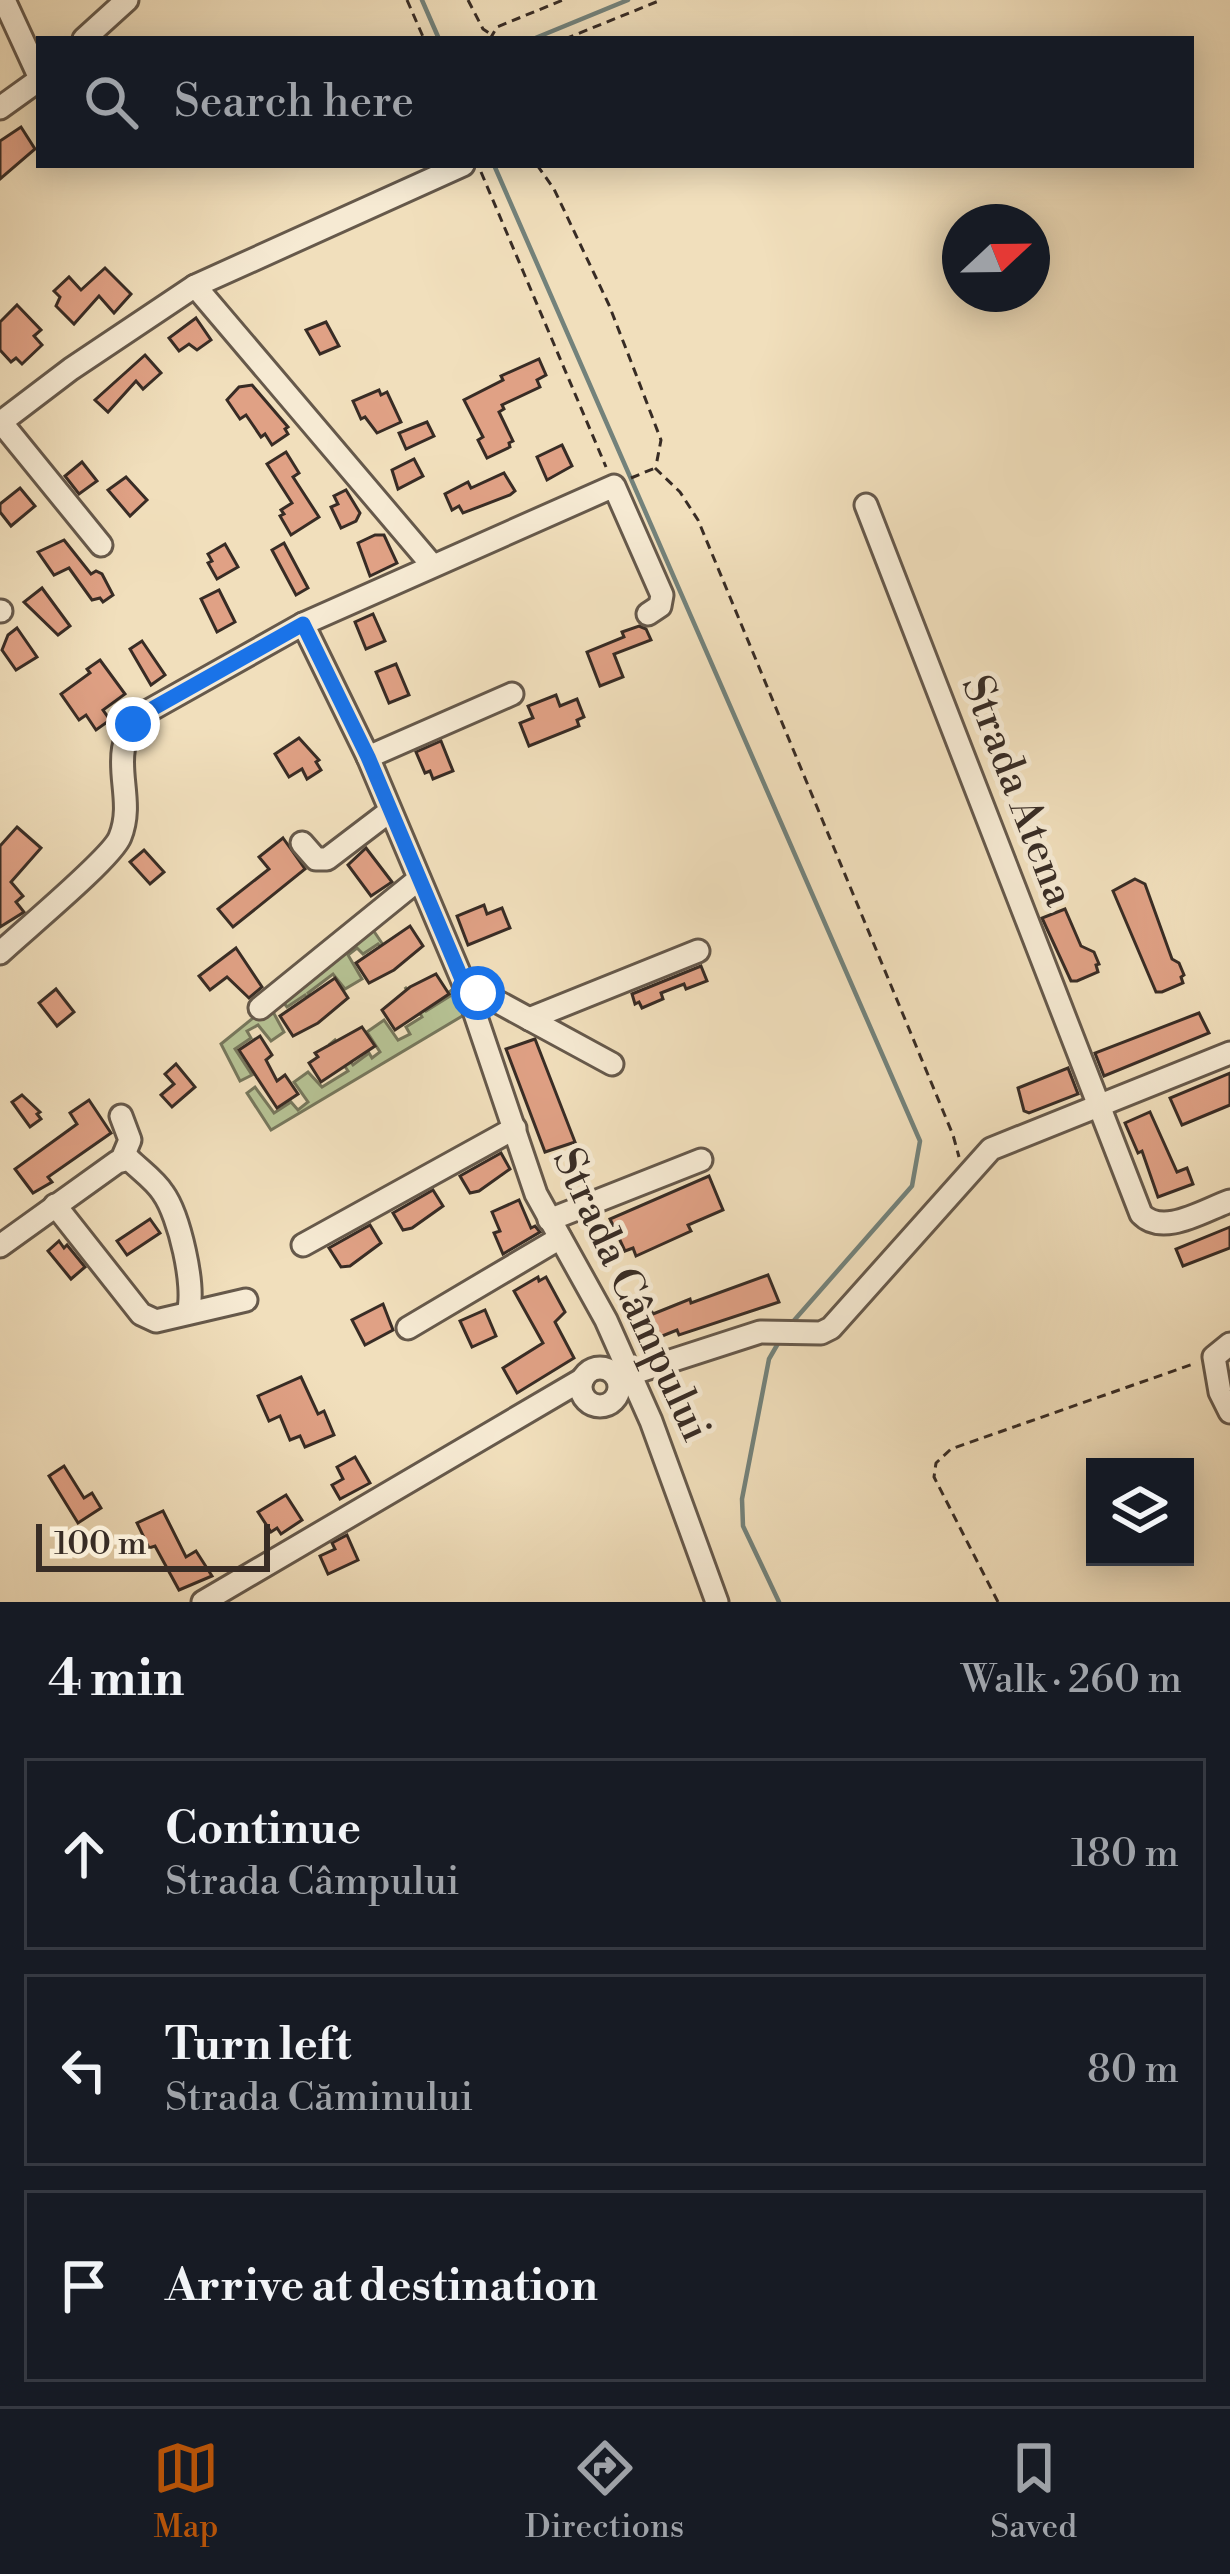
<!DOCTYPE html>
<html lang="en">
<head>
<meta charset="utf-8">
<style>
	:root { --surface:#171b24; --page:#242831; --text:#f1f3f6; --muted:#9ea1a6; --line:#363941; --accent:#b45309 }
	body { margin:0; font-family:"Libre Bodoni",serif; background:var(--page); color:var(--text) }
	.controls { position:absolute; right:36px; bottom:36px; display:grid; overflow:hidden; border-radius:0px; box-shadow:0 6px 30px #0003 }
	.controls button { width:108px; height:108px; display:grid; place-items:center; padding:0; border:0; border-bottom:3px solid var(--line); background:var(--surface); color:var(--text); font:60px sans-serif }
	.compass { position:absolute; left:942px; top:204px; width:108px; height:108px; border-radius:50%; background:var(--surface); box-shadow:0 6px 30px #0003; rotate:68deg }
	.scale { position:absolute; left:36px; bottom:30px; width:234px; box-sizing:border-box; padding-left:12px; border:6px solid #382c25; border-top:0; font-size:33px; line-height:42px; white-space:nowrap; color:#382c25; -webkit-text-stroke:9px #f6ead3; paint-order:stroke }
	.stop { position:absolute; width:36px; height:36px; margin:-27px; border:9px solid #1a73e8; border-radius:50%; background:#fff }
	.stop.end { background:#1a73e8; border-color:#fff; box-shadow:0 3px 12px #0008 }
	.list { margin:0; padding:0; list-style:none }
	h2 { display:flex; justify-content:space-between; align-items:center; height:156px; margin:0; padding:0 48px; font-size:51px }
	h2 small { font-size:39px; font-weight:400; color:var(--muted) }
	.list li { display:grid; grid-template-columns:78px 1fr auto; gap:36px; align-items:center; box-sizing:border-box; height:192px; margin:0 24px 24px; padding:0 24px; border:3px solid var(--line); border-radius:0px }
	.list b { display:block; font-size:45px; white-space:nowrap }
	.list p { margin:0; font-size:39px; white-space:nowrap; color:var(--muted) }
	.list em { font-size:39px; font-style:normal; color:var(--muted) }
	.icon { flex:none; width:66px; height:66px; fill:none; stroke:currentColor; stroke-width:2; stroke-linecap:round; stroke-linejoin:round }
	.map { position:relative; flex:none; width:1230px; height:1602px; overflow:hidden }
	.search { position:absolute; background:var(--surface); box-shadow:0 6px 30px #0003; left:36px; right:36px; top:36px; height:132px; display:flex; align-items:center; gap:30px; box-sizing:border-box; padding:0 42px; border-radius:0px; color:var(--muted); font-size:45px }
	.sheet { height:804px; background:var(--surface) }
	nav { display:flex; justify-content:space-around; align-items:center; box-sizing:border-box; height:168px; border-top:3px solid var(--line); background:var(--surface); font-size:33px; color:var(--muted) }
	nav a { display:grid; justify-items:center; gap:6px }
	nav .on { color:var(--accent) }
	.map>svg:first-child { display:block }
	.green { fill:#b6c294; stroke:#77775c; stroke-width:3 }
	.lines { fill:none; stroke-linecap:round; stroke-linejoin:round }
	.stream { stroke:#73827b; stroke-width:4.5 }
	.building { fill:#e0a185; stroke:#382c25; stroke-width:3 }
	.minor-casing { stroke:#66594b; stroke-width:27 }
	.path { stroke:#382c25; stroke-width:3; stroke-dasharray:9 6; stroke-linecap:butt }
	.minor { stroke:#f6ead3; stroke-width:21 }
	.route { stroke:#1a73e8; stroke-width:15 }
	.labels { text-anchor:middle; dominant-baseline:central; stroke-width:10; stroke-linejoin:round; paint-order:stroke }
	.street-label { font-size:42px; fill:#382c25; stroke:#f6ead3 }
</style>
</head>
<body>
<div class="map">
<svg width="1230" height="1602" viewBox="0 0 1230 1602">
	<rect width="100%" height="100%" fill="#f1dfbc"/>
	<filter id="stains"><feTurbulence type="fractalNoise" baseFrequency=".00167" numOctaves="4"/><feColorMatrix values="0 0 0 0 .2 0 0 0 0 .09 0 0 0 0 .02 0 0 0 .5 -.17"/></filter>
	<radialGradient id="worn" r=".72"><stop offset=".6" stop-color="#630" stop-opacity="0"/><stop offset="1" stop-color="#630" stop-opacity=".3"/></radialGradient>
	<g class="green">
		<path d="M369,924L398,967L378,944L363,954L357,948L348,955L362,979L345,989L333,974L308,993L322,1019L305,995L287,1007L283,1002L272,1010L284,1032L271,1041L258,1025L247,1031L251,1038L235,1049L252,1075L240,1081L221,1044Z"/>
		<path d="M405,987L426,1011L450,996L449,992L453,989L464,1015L271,1130L247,1093L255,1087L274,1113L291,1102L298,1110L308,1102L294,1082L308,1072L322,1087L348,1071L330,1044L335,1040L353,1065L369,1053L372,1058L380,1052L367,1032L384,1020L398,1040L410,1034L406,1027L422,1017Z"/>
	</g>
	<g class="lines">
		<g class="stream">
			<path d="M422,0L439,39"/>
			<path d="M533,39L628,0"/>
			<path d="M494,165L920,1141L912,1186L790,1325"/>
			<path d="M779,1602L743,1526L742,1499L769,1359L780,1340"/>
		</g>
	</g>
	<g class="building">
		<path d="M21,127L35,149L0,179V141Z"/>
		<path d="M105,268L131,294L114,313L99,296L74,324L56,306L60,297L54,291L69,277L81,290Z"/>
		<path d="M17,305L41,330L34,336L42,345L22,364L16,358L11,362L0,350V322Z"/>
		<path d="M196,318L211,340L197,350L189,344L179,351L169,338Z"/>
		<path d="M326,322L339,346L320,354L306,330Z"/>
		<path d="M145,355L161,373L143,389L136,381L108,412L95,400Z"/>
		<path d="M539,359L546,375L537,380L540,387L502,405L504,409L499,412L513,441L509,443L510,447L487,458L478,440L483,437L464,400L503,380L501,376Z"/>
		<path d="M252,385L288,427L285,429L288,434L272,445L265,434L261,437L246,415L240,419L227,400L239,387Z"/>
		<path d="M379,390L381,395L387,392L401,422L377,433L365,417L361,419L353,401Z"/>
		<path d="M427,422L434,436L406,449L399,433Z"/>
		<path d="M562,445L572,466L547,480L537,457Z"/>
		<path d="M286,452L299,473L293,477L319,517L291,535L280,516L284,514L281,510L292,503L267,464Z"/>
		<path d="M414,459L423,476L398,489L392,470Z"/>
		<path d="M82,462L97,481L79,494L65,476Z"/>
		<path d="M504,473L515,491L510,495L463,513L459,506L452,510L445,494L468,482L471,488Z"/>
		<path d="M126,477L147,500L130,516L108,490Z"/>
		<path d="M20,488L35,506L11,526L0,512V504Z"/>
		<path d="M346,490L360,513L356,521L341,528L331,507L338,504L334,496Z"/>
		<path d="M375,535H384L397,563L370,576L358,543Z"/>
		<path d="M64,540L91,574L96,571L102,574L113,595L103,602L100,598L92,600L69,568L54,575L38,552Z"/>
		<path d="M284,543L308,588L296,595L272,550Z"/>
		<path d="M225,544L238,567L217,579L208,563L212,561L208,554Z"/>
		<path d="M42,588L70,626L58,635L24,602Z"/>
		<path d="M219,590L235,622L217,632L201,599Z"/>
		<path d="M373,614L385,641L366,649L355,622Z"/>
		<path d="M639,626L646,629L651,640L614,654L623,677L600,686L587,652L624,637L622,632Z"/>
		<path d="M17,628L37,657L16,670L2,650L8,635Z"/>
		<path d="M142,641L165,675L151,685L130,649Z"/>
		<path d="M100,660L125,694L103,710L110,720L96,730L86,715L79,720L61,694L90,673L87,669Z"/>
		<path d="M396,664L409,695L389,703L376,672Z"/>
		<path d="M556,695L560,706L577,699L584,717L577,720L579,726L529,746L520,723L533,718L528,706Z"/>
		<path d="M299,738L319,760L316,762L321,770L307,779L302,769L289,777L275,754Z"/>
		<path d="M441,741L453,771L433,779L430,771L425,773L416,752Z"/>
		<path d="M17,827L41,848L11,882L23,896L16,902L24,912L0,927V846Z"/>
		<path d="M283,838L305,869L233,927L218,909L269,869L259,857Z"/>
		<path d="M366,848L392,882L371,896L348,865Z"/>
		<path d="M144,850L164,872L150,884L130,862Z"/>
		<path d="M1135,879L1145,884L1172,959L1179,963L1184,975L1181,977L1183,983L1162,992H1156L1113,891Z"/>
		<path d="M484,905L487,914L502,908L510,928L468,945L457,916Z"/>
		<path d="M1065,909L1081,946L1094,952L1099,964L1096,965L1098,972L1077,981H1071L1042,918Z"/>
		<path d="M410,926L423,946L394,970L369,983L356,963Z"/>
		<path d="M236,948L262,987L249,998L227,977L210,990L199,976Z"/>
		<path d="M701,966L707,981L686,989L684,984L661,993L663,999L642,1008L639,1002L635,1004L632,994Z"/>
		<path d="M436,974L449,994L395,1030L382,1010L410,987Z"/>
		<path d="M335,978L348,998L318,1023L293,1036L280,1016Z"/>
		<path d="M56,989L74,1012L57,1026L39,1003Z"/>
		<path d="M1199,1013L1209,1033L1104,1076L1095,1053Z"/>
		<path d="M362,1027L375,1046L321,1082L309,1063L318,1057L315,1053Z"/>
		<path d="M260,1036L272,1055L266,1060L277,1081L285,1075L298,1094L277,1108L239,1050Z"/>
		<path d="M535,1039L575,1142L545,1152L506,1049Z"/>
		<path d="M176,1064L195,1087L172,1107L161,1095L174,1084L165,1074Z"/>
		<path d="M1068,1068L1078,1094L1029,1113L1024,1111L1018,1088Z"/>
		<path d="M1230,1073V1105L1182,1125L1170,1098Z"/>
		<path d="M22,1095L40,1112L37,1114L41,1119L30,1127L12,1102Z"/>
		<path d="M89,1100L111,1133L48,1177L52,1182L33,1193L15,1169L77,1124L70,1113Z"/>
		<path d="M1150,1112L1177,1172L1187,1168L1193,1184L1158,1197L1142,1151L1138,1153L1125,1123Z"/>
		<path d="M501,1153L510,1169L479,1191L470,1193L460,1176Z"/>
		<path d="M709,1176L723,1210L688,1225L691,1231L636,1256L633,1248L625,1251L610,1219Z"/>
		<path d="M433,1190L443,1206L412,1228L403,1230L393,1213Z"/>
		<path d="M519,1200L531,1228L535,1226L540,1232L503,1254L494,1233L500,1231L492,1212Z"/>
		<path d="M150,1219L160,1233L127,1255L117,1241Z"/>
		<path d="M370,1225L381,1243L350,1266L341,1267L329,1248Z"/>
		<path d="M1230,1227V1248L1183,1266L1176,1249Z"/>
		<path d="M59,1241L64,1248L67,1245L85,1267L71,1279L48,1251Z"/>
		<path d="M768,1275L779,1302L679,1335L677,1330L640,1345L632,1317L651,1310L653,1314L690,1299L691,1303Z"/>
		<path d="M538,1277L539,1281L546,1277L565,1312L555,1322L574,1358L517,1393L503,1368L543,1343L514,1291Z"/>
		<path d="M383,1304L393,1330L365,1345L352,1320Z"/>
		<path d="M485,1310L496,1336L472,1347L460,1321Z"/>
		<path d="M301,1377L318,1414L324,1411L334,1435L305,1447L300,1436L290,1440L280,1416L269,1421L258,1396Z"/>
		<path d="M355,1457L370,1483L340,1499L332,1485L343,1479L337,1467Z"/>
		<path d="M64,1466L84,1498L92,1493L101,1508L78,1523L49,1476Z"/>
		<path d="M286,1495L302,1520L281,1534L277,1528L271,1532L258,1512Z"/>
		<path d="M163,1511L186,1557L196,1551L212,1576L179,1590L155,1546L149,1548L137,1523Z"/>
		<path d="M347,1535L358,1560L328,1574L320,1556L335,1549L332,1543Z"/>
	</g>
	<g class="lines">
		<g class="minor-casing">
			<g id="minor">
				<path d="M4,0L39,76"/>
				<path d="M84,39L127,0"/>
				<path d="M0,108L39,80"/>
				<path d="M195,286L432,565"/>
				<path d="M1,422L101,545"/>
				<path d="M0,423L71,369L195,286L463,165"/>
				<path d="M866,505L1141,1214C1163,1237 1204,1210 1230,1201"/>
				<path d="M0,611H1"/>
				<path d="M303,624L368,757L469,996L536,1194L606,1320L651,1421L717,1602"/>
				<path d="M368,757L512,694"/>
				<path d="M302,843L316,859H327L390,811"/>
				<path d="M0,953C22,932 112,858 120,837C138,793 102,753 143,714L303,624L614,486L662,595L660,606L648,614"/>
				<path d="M469,996H487L612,1064"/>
				<path d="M260,1008L419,879"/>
				<path d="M529,1019L698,951"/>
				<path d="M121,1116L130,1140L122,1159"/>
				<path d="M55,1205L141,1314L156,1321L246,1300"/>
				<path d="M549,1220L701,1160"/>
				<path d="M303,1245L515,1128"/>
				<path d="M0,1246L117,1162L129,1159C140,1170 155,1180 163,1193C179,1215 196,1287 188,1312"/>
				<path d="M408,1328L560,1238"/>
				<path d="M1230,1344L1214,1357L1220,1392L1230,1412"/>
				<circle cx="600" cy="1387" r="19"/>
				<path d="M618,1378L760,1332L821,1333L831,1328L991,1149L1230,1053"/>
				<path d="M203,1602L583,1379"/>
			</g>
		</g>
		<g class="path">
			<path d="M407,0L424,39"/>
			<path d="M468,0L483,29L489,33"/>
			<path d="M490,39L497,27L563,0"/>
			<path d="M565,39L661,0"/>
			<path d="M537,165L554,189L609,305L637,377L661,440L656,466"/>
			<path d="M481,172L606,467"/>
			<path d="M655,468L680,492L698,520L953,1135L959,1157"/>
			<path d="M631,478L655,468"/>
			<path d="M998,1602L934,1477L936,1463L951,1449L1196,1363"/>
		</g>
		<use href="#minor" class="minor"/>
	</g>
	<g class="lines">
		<path class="route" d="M133,724L143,714L303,624L368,757L469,996L478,993"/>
	</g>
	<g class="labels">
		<g class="street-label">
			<text transform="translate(1017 791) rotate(69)">Strada Atena</text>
			<text transform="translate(631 1295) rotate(65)">Strada Câmpului</text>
		</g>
	</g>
	<rect width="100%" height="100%" filter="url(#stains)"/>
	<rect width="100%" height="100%" fill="url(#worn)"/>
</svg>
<div class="controls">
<button><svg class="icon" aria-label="layers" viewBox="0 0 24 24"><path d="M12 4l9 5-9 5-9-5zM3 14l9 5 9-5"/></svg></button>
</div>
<svg class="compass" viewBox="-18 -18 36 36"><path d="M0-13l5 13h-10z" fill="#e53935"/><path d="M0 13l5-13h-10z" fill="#9ea1a6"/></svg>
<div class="scale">100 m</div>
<div class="stop" style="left:478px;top:993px"></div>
<div class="stop end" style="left:133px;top:724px"></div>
<div class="search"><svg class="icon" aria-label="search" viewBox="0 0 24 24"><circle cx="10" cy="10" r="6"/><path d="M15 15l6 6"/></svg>Search here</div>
</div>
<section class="sheet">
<h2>4 min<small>Walk · 260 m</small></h2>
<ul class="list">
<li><svg class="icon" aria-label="ahead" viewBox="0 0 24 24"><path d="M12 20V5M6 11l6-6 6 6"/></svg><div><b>Continue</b><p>Strada Câmpului</p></div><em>180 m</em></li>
<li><svg class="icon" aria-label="left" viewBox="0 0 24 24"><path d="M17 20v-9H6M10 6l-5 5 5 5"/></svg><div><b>Turn left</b><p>Strada Căminului</p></div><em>80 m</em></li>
<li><svg class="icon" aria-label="arrive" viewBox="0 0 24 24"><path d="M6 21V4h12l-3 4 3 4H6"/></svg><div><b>Arrive at destination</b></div></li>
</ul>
</section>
<nav>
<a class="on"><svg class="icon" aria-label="map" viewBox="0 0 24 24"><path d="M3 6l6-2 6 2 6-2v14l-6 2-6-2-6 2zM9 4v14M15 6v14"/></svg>Map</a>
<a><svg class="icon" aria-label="directions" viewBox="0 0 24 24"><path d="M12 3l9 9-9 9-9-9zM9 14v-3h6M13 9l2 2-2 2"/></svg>Directions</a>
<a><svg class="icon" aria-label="saved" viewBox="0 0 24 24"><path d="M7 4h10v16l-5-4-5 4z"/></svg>Saved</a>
</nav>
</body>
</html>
